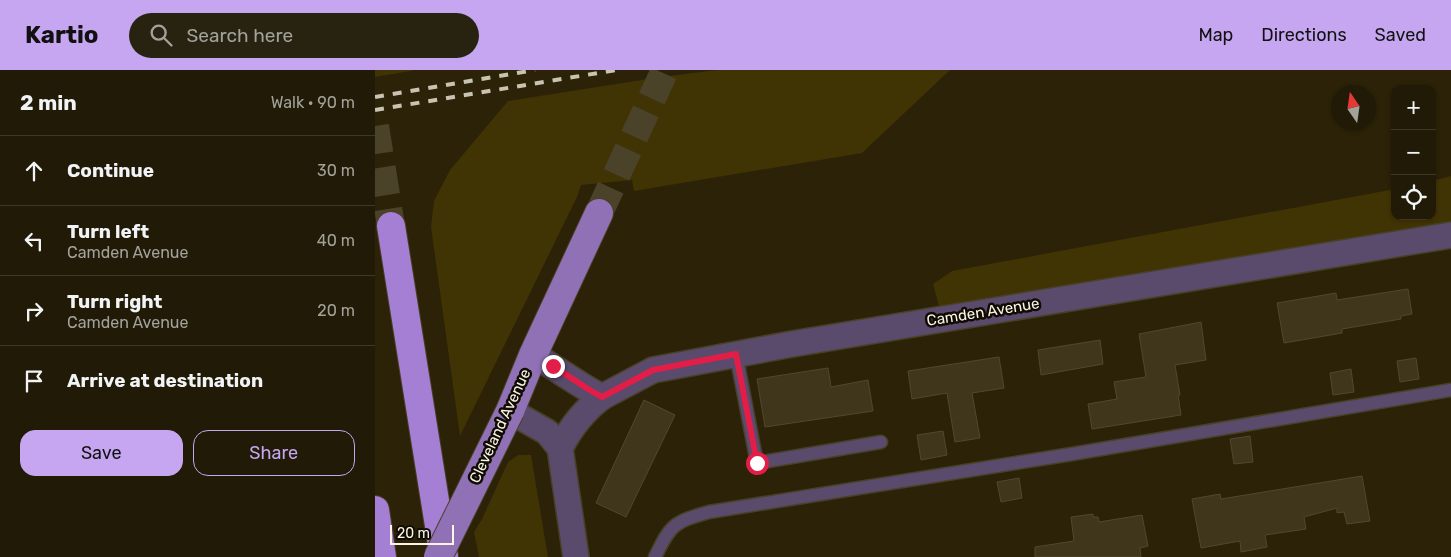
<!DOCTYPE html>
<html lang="en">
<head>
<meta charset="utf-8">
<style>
	:root { --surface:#201a06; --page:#282310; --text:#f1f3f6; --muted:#a2a19b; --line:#3d3828; --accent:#c6a6f0 }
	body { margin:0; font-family:Rubik,sans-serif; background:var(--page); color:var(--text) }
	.controls { position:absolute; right:15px; top:15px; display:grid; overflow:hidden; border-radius:10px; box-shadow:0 1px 4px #0004 }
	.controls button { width:45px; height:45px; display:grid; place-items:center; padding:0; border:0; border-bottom:1px solid var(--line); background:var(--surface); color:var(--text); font:25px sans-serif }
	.compass { position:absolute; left:956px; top:15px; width:45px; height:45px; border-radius:50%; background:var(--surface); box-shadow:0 1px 4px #0004; rotate:347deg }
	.scale { position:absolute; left:15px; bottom:12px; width:64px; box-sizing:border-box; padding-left:5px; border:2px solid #faf5e5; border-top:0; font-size:14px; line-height:18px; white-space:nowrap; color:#faf5e5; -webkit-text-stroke:4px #100c03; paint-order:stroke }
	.stop { position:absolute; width:15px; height:15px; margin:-11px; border:4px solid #e11d48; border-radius:50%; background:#fff }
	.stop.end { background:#e11d48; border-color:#fff; box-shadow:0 1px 5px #0008 }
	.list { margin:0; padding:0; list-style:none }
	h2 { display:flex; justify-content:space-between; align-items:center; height:65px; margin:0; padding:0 20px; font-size:21px }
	h2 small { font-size:16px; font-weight:400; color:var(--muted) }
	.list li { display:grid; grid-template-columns:32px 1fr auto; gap:15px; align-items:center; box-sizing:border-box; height:70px; padding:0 20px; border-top:1px solid var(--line) }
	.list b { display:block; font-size:19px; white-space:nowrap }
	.list p { margin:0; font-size:16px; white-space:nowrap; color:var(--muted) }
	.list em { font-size:16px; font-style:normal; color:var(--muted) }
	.actions { display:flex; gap:10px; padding:15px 20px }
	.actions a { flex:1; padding:11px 0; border:1px solid var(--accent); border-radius:15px; text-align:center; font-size:18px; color:var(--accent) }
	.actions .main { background:var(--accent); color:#111 }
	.icon { flex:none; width:28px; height:28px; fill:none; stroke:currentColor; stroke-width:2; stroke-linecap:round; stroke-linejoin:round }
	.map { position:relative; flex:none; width:1076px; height:487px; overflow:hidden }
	header { display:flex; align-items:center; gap:30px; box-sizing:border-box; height:70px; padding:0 25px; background:var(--accent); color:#111 }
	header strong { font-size:24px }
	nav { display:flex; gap:28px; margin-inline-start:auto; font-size:18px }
	.search { width:350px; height:45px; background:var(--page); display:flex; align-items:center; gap:12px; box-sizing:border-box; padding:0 18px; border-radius:28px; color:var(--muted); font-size:19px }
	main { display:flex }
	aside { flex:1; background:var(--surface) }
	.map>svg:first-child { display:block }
	.green { fill:#403304 }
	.building { fill:#3f361b; stroke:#52482e }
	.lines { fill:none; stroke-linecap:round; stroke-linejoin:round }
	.primary-tunnel { stroke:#4a4229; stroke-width:28; stroke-dasharray:28 14; stroke-linecap:butt }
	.motorway-tunnel { stroke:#4a4229; stroke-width:28; stroke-dasharray:28 14; stroke-linecap:butt }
	.service-casing { stroke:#484027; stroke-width:15 }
	.minor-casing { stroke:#484027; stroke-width:28 }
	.primary-casing { stroke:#484027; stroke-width:30 }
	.motorway-casing { stroke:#484027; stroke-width:30 }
	.service { stroke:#5a4b6d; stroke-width:12 }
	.minor { stroke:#5a4b6d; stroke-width:25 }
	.primary { stroke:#9071b6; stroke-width:28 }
	.motorway { stroke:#a57fd3; stroke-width:28 }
	.rail { stroke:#c9c3b1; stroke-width:4; stroke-dasharray:9 9; stroke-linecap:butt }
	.primary-bridge-casing { stroke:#484027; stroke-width:30; stroke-linecap:butt }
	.primary-bridge { stroke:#9071b6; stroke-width:28 }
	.route { stroke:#e11d48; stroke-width:6 }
	.labels { text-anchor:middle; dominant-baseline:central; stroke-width:5; stroke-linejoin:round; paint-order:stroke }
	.street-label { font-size:15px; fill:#faf5e5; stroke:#100c03 }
</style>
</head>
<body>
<header>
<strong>Kartio</strong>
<div class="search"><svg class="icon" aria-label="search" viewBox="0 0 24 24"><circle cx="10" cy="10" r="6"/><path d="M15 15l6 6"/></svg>Search here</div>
<nav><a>Map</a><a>Directions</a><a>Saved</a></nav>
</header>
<main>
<aside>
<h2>2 min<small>Walk · 90 m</small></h2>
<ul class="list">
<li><svg class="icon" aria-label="ahead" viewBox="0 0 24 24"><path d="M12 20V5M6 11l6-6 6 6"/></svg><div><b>Continue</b></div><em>30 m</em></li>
<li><svg class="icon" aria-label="left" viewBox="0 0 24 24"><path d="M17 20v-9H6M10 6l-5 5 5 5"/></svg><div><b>Turn left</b><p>Camden Avenue</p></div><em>40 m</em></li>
<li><svg class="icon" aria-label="right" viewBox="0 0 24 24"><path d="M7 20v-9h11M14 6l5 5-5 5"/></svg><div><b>Turn right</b><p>Camden Avenue</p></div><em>20 m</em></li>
<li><svg class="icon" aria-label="arrive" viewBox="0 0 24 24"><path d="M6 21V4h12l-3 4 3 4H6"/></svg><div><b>Arrive at destination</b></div></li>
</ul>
<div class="actions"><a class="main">Save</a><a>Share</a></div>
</aside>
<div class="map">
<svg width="1076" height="487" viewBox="0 0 1076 487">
	<rect width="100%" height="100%" fill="#2b2208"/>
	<g class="green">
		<path d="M0,0H41L0,7Z"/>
		<path d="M342,0H575L487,83L259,121L257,110L206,115L202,127L85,366L56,157L59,131L75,100L133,31L286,7Z"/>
		<path d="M1076,106V153L565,240L558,214L577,201L1020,119V146H1057V111Z"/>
		<path d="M143,385H156L173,487H104L99,462L107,449L133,392Z"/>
	</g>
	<g class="building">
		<path d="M1033,219L1037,244L1026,246V249L967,259V263L909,273L902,233L961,223L962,230Z"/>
		<path d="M826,252L831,290L800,295L805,325H803L806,345L717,359L713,334L742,329L739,312L771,307L764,264Z"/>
		<path d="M725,270L728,294L666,305L663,280Z"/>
		<path d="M624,287L629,318L597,323L605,368L580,372L572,323L537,329L533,301Z"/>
		<path d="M1041,288L1044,309L1025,312L1022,291Z"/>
		<path d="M453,298L456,317L493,310L498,341L390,357L382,309Z"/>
		<path d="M976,299L979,322L958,325L955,303Z"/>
		<path d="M269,330L300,345L251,447L221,433Z"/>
		<path d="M568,361L572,385L546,390L542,365Z"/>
		<path d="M875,366L878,392L859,394L855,369Z"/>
		<path d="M987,406L995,451L972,454L969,442L962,443V438L929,447L931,459L890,465L892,477L866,482L865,471L826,478L817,429L845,424L846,429Z"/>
		<path d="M644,408L647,428L626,432L622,412Z"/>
		<path d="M718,444V447H723L724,452L767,445L773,476L765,478L766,487H660V477L699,471L696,447Z"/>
	</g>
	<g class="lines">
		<path class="primary-tunnel" d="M224,143L290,0"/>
		<path class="motorway-tunnel" d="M0,56L16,156"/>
		<g class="service-casing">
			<g id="service">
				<path d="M361,284L382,393L506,372"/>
				<path d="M280,487C296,454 299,452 334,442L697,384L1076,320"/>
			</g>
		</g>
		<g class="minor-casing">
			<g id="minor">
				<path d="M158,285C182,298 203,315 227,327L278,300L417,274L1076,165"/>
				<path d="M135,341L172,362L185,378L201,487"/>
				<path d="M185,378C196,357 208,341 227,327"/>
			</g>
		</g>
		<g class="primary-casing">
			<path id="primary" d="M135,341L158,285L224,143"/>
		</g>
		<g class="motorway-casing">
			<g id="motorway">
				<path d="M16,156L69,487"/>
				<path d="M0,440L7,487"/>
			</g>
		</g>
		<use href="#service" class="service"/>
		<use href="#minor" class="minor"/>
		<use href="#primary" class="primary"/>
		<use href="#motorway" class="motorway"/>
		<g class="rail">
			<path d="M0,27L160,0"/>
			<path d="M0,40L241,0"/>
		</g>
		<g class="primary-bridge-casing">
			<path id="primary-bridge" d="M63,487L135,341"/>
		</g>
		<use href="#primary-bridge" class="primary-bridge"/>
	</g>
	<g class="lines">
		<path class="route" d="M178,296L213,319L227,327L278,300L361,284L382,393"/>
	</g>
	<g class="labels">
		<g class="street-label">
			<text transform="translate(608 242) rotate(-9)">Camden Avenue</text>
			<text transform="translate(125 356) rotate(-65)">Cleveland Avenue</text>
		</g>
	</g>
</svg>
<div class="controls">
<button>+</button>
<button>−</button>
<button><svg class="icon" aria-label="locate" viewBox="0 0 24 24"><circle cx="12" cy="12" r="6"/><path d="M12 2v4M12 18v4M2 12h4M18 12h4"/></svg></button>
</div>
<svg class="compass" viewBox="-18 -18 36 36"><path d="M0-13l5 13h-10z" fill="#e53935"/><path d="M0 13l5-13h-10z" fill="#a2a19b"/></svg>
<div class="scale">20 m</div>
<div class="stop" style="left:382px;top:393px"></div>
<div class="stop end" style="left:178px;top:296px"></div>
</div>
</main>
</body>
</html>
